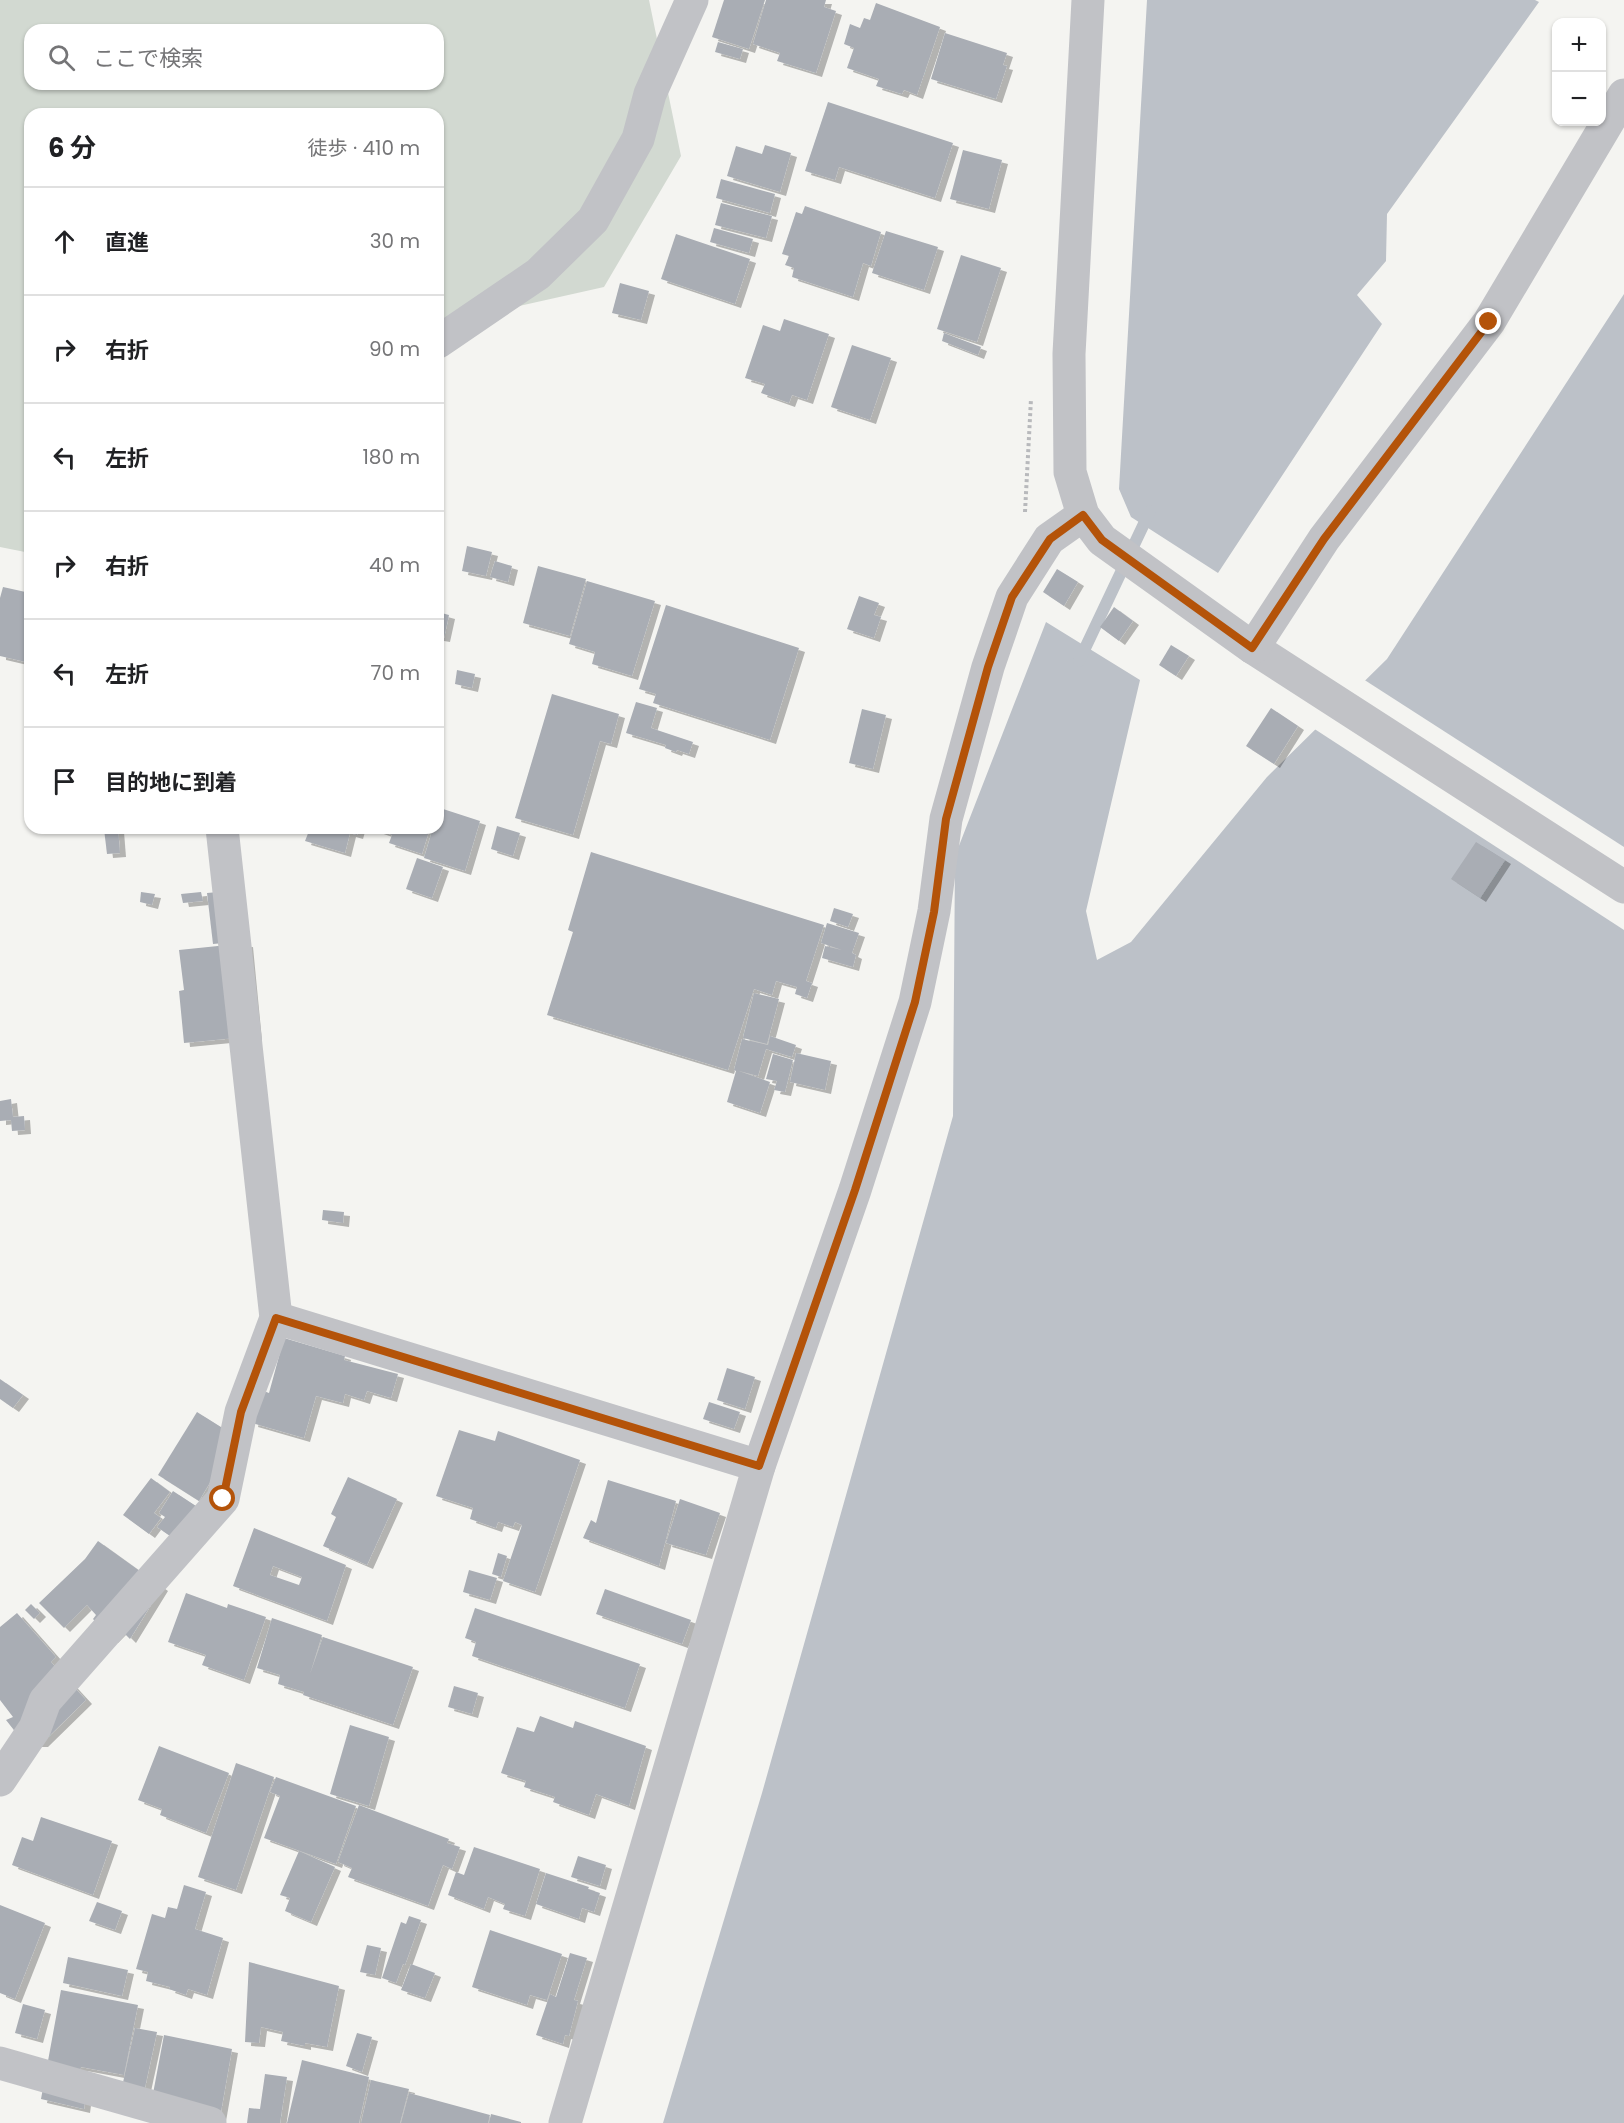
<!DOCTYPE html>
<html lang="ja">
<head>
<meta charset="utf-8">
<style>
	:root { --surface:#fff; --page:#f2f2f2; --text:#202124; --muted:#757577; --line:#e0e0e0 }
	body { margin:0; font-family:Poppins,"Noto Sans JP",sans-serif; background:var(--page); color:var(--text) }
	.controls { position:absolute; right:18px; top:18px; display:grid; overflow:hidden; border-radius:12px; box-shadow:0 2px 4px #0004 }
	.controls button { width:54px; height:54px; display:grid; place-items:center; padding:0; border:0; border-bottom:2px solid var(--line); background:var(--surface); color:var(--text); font:30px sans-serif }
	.stop { position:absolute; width:18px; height:18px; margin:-14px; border:4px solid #b45309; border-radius:50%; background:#fff }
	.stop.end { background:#b45309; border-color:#fff; box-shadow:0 2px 6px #0008 }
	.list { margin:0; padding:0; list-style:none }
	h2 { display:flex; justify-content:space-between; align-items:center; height:78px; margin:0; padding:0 24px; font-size:26px }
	h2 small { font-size:20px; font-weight:400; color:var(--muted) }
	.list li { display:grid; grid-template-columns:39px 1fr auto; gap:18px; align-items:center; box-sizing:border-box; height:108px; padding:0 24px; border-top:2px solid var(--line) }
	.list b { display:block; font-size:22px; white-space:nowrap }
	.list em { font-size:20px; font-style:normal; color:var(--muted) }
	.icon { flex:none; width:33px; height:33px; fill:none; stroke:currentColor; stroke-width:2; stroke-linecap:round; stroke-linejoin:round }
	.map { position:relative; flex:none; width:1624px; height:2123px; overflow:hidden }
	.search { position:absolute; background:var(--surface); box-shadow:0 2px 4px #0004; left:24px; top:24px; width:420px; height:66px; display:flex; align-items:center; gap:15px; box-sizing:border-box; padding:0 21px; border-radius:18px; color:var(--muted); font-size:22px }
	.panel { position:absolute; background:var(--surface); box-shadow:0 2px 4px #0004; left:24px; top:108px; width:420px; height:726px; border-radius:18px }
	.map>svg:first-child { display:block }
	.green { fill:#d2d9d1; fill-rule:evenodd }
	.water { fill:#bcc1c8 }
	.pier { fill:#f4f4f1 }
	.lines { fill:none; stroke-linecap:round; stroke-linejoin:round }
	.stream { stroke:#bcc1c8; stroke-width:12 }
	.building { fill:#a9adb4; fill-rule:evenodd; filter:url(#shadow) }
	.path { stroke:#b8b9bc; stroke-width:4; stroke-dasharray:3 3; stroke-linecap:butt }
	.minor { stroke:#c1c2c6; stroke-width:33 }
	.tertiary { stroke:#c1c2c6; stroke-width:33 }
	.route { stroke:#b45309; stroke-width:8 }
</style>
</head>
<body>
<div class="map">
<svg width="1624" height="2123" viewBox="0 0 1624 2123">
	<defs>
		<filter id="shadow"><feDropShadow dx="6" dy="4" stdDeviation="0" flood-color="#0004"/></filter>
	</defs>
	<rect width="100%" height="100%" fill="#f4f4f1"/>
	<path class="green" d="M0,0H649L681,156L604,287L438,324V114H30V553L0,547ZM30,30H438V84H30Z"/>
	<g class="water">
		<path d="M1147,0H1535L1539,2L1387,214L1386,261L1357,295L1382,324L1218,573L1131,517L1119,489Z"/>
		<path d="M1624,294V2123H663L762,1793L953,1116L955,856L1046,622L1140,680L1086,911L1097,960L1131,942L1267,777L1387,659Z"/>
	</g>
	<path class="pier" d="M1363,679L1624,847V930L1313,728Z"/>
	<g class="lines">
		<path class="stream" d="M1079,661L1150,511"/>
	</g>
	<g class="building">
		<path d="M724,0H765L749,49L712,37Z"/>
		<path d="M766,0H826L824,7L836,11L816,73L777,61L780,53L753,44Z"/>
		<path d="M876,3L940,27L917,95L904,90L902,94L876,86L879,79L847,68L854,48L844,44L850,24L860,28L864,18L870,20Z"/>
		<path d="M945,33L1007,53L1003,65L1007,66L996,99L931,79Z"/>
		<path d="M718,42L743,49L740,59L715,52Z"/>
		<path d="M828,102L953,143L935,198L839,167L835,180L805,171Z"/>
		<path d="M765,145L791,153L780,192L727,176L736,146L762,154Z"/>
		<path d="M963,150L1002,160L989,209L950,199Z"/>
		<path d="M721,179L775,194L770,213L716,198Z"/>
		<path d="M721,203L772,216L766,238L715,225Z"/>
		<path d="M805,206L881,232L871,266L863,263L853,297L792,277L794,268L785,265L789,256L782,254L796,212L802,214Z"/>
		<path d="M714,228L753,239L749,253L710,242Z"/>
		<path d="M886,231L938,247L924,290L872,273Z"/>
		<path d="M676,234L750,259L735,304L661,279Z"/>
		<path d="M961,255L1001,268L977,342L937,329Z"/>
		<path d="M620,283L649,291L641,320L612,313Z"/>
		<path d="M784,319L829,334L807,400L792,395L789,403L761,393L765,384L745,378L763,325L780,331Z"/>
		<path d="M944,333L981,347L978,355L942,341Z"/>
		<path d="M852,345L891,358L870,420L831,407Z"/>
		<path d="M467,546L492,552L486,576L462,571Z"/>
		<path d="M495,561L512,566L508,582L490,577Z"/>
		<path d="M538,566L586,579L570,636L523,623Z"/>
		<path d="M1057,569L1078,582L1064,606L1043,592Z"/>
		<path d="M587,581L655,601L632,676L592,664L595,652L569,644Z"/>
		<path d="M3,587L30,593V663L0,656V598Z"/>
		<path d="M859,596L879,603L874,615L881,617L874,638L847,629Z"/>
		<path d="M666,605L799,648L770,740L653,703L656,694L639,689Z"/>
		<path d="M1114,607L1133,621L1119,641L1100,627Z"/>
		<path d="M438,612L449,615L444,638L438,637Z"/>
		<path d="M1171,645L1189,656L1176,676L1159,665Z"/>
		<path d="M457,670L475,674L472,688L455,684Z"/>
		<path d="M552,694L619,714L611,744L600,741L573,835L515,818Z"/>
		<path d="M636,702L657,708L651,728L693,742L689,754L677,750L676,752L665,748L666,745L626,733Z"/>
		<path d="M1271,708L1298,726L1274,764L1246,746Z"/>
		<path d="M862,709L886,715L873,769L849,763Z"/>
		<path d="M440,808L480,821L465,871L424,858L433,828H438Z"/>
		<path d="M497,826L520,833L513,856L491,849Z"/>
		<path d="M118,828L120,853L107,854L104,829Z"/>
		<path d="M300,828H359L357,835L350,833L345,853L305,841L309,831Z"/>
		<path d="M372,828H430L422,854L389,843L392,835Z"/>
		<path d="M1476,842L1505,860L1480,898L1451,879Z"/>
		<path d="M591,852L824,925L806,981L812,983L807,998L795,994L797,987L776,981L772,995L754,989L728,1070L547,1015L573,932L568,930Z"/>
		<path d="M417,858L443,867L432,898L406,889Z"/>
		<path d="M230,891L245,941L213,944L207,893Z"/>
		<path d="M141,892L155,894L152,905L140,902Z"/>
		<path d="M201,892L203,901L183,903L181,894Z"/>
		<path d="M834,908L853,914L848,927L830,921Z"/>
		<path d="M827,923L859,933L852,953L856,955L853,967L822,958L825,946L842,950L821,943Z"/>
		<path d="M247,943L256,1036L184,1043L179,991L184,990L179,950Z"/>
		<path d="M754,993L779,999L767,1044L743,1038Z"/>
		<path d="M770,1036L796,1045L792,1057L766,1049L758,1076L739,1071L770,1082L760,1113L727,1102L736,1071L734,1070L742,1039L768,1045Z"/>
		<path d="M796,1053L831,1061L825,1090L790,1082Z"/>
		<path d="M773,1054L793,1060L785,1092L774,1090L777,1081L766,1079Z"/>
		<path d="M11,1099L13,1117L24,1116L25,1130L12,1131L11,1120L0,1121V1101Z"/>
		<path d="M323,1210L344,1212L343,1223L322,1220Z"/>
		<path d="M284,1338L345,1356L344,1360L398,1374L391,1398L367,1391L364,1400L345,1394L343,1403L316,1396L304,1438L252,1423L261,1390L269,1393Z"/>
		<path d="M727,1368L755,1377L745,1409L717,1400Z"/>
		<path d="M0,1379L23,1395L13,1408L0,1399Z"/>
		<path d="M709,1402L740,1412L734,1429L703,1419Z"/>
		<path d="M197,1412L232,1434L228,1452L199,1501L158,1475Z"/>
		<path d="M459,1430L495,1441L498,1431L580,1460L535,1592L503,1581L522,1525L515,1522L513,1527L498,1522L496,1528L470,1519L473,1508L436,1496Z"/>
		<path d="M348,1477L397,1499L367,1565L323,1546L336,1517L331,1514Z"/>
		<path d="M151,1478L170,1492L154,1513L161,1518L149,1534L123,1515Z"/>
		<path d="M608,1480L676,1501L659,1566L583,1538L591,1520L596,1523Z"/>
		<path d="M173,1491L208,1514L186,1547L157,1527L165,1517L159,1513Z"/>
		<path d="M680,1499L720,1513L706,1555L666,1543Z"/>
		<path d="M254,1528L346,1565L327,1621L233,1586ZM273,1566L302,1577L299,1585L270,1575Z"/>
		<path d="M98,1541L162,1587L130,1639L121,1630L112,1639L93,1619L96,1615L87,1605L64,1628L39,1603L85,1559Z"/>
		<path d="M498,1553L507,1556L501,1577L492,1574Z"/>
		<path d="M469,1570L497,1578L490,1600L463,1592Z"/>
		<path d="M605,1589L691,1620L682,1644L596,1614Z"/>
		<path d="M186,1593L227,1608L228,1604L266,1617L244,1680L202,1665L206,1655L168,1642Z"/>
		<path d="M31,1604L40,1613L34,1619L25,1610Z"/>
		<path d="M475,1608L640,1664L625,1708L472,1656L476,1642L465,1638Z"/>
		<path d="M17,1613L56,1657L51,1662L86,1700L42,1743H24L6,1720L13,1717L0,1700V1627Z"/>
		<path d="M272,1618L322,1635L310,1674L323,1637L413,1667L393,1725L303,1695L304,1692L278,1684L280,1675L257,1668Z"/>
		<path d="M454,1686L478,1693L472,1714L448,1707Z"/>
		<path d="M540,1716L573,1728L575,1721L646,1746L629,1806L596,1794L589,1815L553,1802L555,1797L524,1787L526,1781L501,1773L517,1727L534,1732Z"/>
		<path d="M350,1725L389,1737L369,1806L330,1794Z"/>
		<path d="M159,1746L229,1773L206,1833L160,1815L162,1809L138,1800Z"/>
		<path d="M236,1763L274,1777L236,1890L198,1877Z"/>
		<path d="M276,1777L356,1806L336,1864L264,1838L280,1796L270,1792Z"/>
		<path d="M359,1805L449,1839L447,1843L460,1847L452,1869L443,1865L428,1906L348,1877L352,1868L338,1862Z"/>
		<path d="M41,1817L112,1841L93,1895L12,1865L22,1837L33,1841Z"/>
		<path d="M474,1847L540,1869L525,1916L503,1909L505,1904L488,1897L484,1909L448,1895L456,1872L464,1875Z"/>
		<path d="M299,1851L335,1867L311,1922L285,1911L290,1898L280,1895Z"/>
		<path d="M578,1856L606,1865L600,1886L571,1877Z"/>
		<path d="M546,1873L589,1887L588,1889L600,1893L594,1912L582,1908L579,1919L536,1904Z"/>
		<path d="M184,1885L206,1892L195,1929L223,1938L207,1995L188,1989L186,1995L169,1989L170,1987L146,1981L148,1972L136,1969L152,1914L165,1918L168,1907L177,1909Z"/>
		<path d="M97,1902L122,1911L115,1930L89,1921Z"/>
		<path d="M0,1905L45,1923L15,1999L0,1993Z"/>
		<path d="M409,1916L421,1920L405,1965L403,1964L396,1983L382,1978L401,1922L406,1924Z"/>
		<path d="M490,1930L562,1954L547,2000L530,1995L527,2005L472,1987Z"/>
		<path d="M367,1945L381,1948L375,1975L360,1972Z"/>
		<path d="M570,1953L587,1958L574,2000L578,2001L569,2036L565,2035L563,2044L536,2035L550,1994L556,1997Z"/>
		<path d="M68,1957L128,1970L122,1996L63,1983Z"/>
		<path d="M249,1962L339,1986L327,2047L305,2043V2046L281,2041L283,2032L261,2027L259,2043L245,2042Z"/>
		<path d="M411,1964L435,1973L425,1998L401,1990Z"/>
		<path d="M61,1990L138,2005L124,2075L81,2067L77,2085L87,2087L84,2109L41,2099Z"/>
		<path d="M23,2004L45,2010L37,2039L15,2033Z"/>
		<path d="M135,2028L157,2032L144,2092L122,2087Z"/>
		<path d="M357,2033L372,2037L362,2072L346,2066Z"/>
		<path d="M164,2035L232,2049L219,2123L152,2099Z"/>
		<path d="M302,2060L369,2077L359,2123H287Z"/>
		<path d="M265,2074L287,2077L280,2123H247L249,2108L260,2109Z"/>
		<path d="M371,2080L409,2089L400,2123H361Z"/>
		<path d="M409,2093L490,2115L488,2123H401Z"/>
		<path d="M491,2114L521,2122V2123H489Z"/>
	</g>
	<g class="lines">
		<path class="path" d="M1025,512L1031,399"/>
		<g class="minor">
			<path d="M438,342L538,274L593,220L638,139L650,94L692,0"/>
			<path d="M276,1318L759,1466"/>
			<path d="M0,1780L35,1728L45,1701L223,1499L241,1412L276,1318L222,828"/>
			<path d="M0,2063L210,2123"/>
			<path d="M565,2123L759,1466L855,1190L915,1002L934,911L946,819L988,667L1012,597L1049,539L1083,515"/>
		</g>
		<g class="tertiary">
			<path d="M1088,0L1069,354L1070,472L1083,515L1102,540L1253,648L1624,887"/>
			<path d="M1253,648L1324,539L1489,322L1624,95"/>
		</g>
	</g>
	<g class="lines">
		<path class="route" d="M223,1499L241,1412L276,1318L759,1466L855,1190L915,1002L934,912L946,819L988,667L1012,597L1050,539L1083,515L1102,540L1252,648L1324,539L1489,322"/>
	</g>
</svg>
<div class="controls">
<button>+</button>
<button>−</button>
</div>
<div class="stop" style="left:223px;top:1499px"></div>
<div class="stop end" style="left:1489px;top:322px"></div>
<div class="search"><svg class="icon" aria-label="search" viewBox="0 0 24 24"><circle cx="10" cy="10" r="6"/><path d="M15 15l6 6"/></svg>ここで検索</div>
<section class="panel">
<h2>6 分<small>徒歩 · 410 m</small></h2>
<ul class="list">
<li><svg class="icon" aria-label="ahead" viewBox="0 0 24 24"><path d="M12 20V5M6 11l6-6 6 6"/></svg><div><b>直進</b></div><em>30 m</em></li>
<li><svg class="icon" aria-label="right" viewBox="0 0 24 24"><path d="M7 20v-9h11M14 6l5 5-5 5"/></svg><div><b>右折</b></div><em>90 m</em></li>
<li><svg class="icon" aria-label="left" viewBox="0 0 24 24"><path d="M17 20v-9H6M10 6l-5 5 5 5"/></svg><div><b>左折</b></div><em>180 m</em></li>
<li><svg class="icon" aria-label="right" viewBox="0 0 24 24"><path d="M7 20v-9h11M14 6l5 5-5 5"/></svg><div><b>右折</b></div><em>40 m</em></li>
<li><svg class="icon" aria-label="left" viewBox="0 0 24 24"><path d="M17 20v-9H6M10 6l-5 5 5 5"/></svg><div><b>左折</b></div><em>70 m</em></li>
<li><svg class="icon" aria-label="arrive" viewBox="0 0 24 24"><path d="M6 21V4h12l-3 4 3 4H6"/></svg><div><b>目的地に到着</b></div></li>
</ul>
</section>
</div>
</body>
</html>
